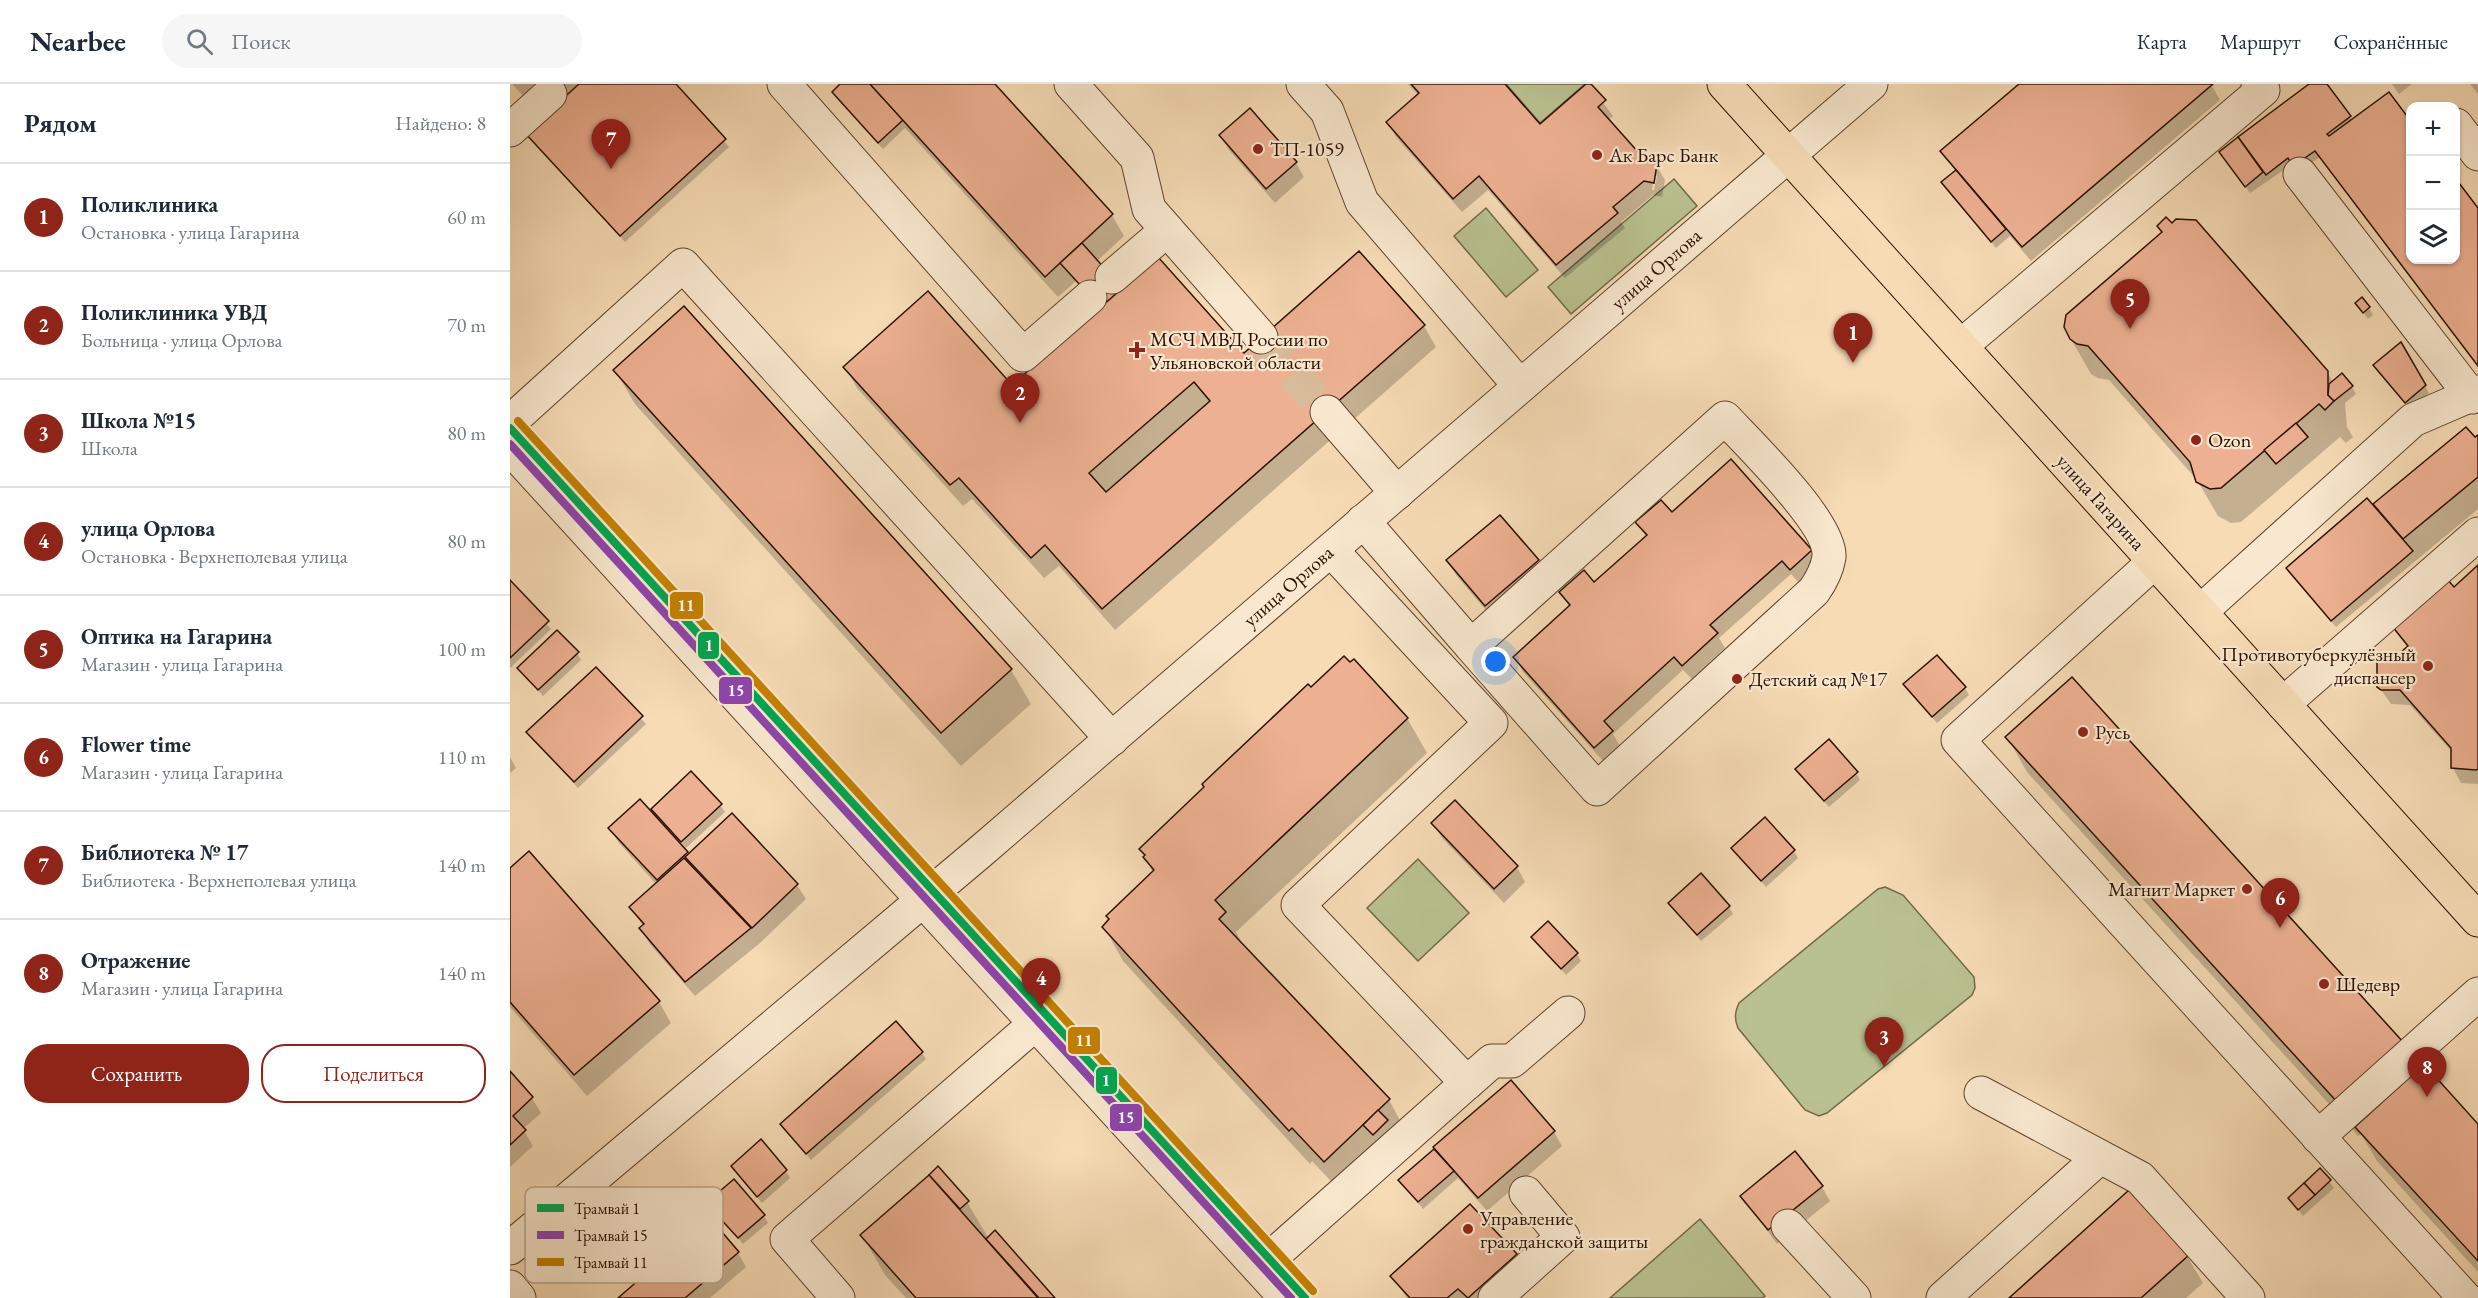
<!DOCTYPE html>
<html lang="ru">
<head>
<meta charset="utf-8">
<style>
	:root { --surface:#fff; --page:#f6f6f7; --text:#1f2937; --muted:#747a83; --line:#e0e1e3; --accent:#8f2418 }
	body { margin:0; font-family:"EB Garamond",serif; background:var(--page); color:var(--text) }
	.controls { position:absolute; right:18px; top:18px; display:grid; overflow:hidden; border-radius:12px; box-shadow:0 2px 4px #0004 }
	.controls button { width:54px; height:54px; display:grid; place-items:center; padding:0; border:0; border-bottom:2px solid var(--line); background:var(--surface); color:var(--text); font:30px sans-serif }
	.you { position:absolute; left:986px; top:578px; width:21px; height:21px; margin:-15px; border:4px solid #fff; border-radius:50%; background:#1a73e8; box-shadow:0 0 0 9px #1a73e833 }
	.badge { display:grid; place-items:center; width:39px; height:39px; border-radius:50%; background:var(--accent); color:#fff; font-size:20px; font-weight:700 }
	.pin { position:absolute; translate:-50% -50px; filter:drop-shadow(0 2px 3px #0008) }
	.pin::after { content:''; position:absolute; top:32px; width:21px; height:18px; background:inherit; clip-path:polygon(0 0,100% 0,50% 100%) }
	.list { margin:0; padding:0; list-style:none }
	h2 { display:flex; justify-content:space-between; align-items:center; height:78px; margin:0; padding:0 24px; font-size:26px }
	h2 small { font-size:20px; font-weight:400; color:var(--muted) }
	.list li { display:grid; grid-template-columns:39px 1fr auto; gap:18px; align-items:center; box-sizing:border-box; height:108px; padding:0 24px; border-top:2px solid var(--line) }
	.list b { display:block; font-size:22px; white-space:nowrap }
	.list p { margin:0; font-size:20px; white-space:nowrap; color:var(--muted) }
	.list em { font-size:20px; font-style:normal; color:var(--muted) }
	.actions { display:flex; gap:12px; padding:18px 24px }
	.actions a { flex:1; padding:14px 0; border:2px solid var(--accent); border-radius:24px; text-align:center; font-size:21px; color:var(--accent) }
	.actions .main { background:var(--accent); color:#fff }
	.icon { flex:none; width:33px; height:33px; fill:none; stroke:currentColor; stroke-width:2; stroke-linecap:round; stroke-linejoin:round }
	.map { position:relative; flex:none; width:1968px; height:1214px; overflow:hidden }
	header { display:flex; align-items:center; gap:36px; box-sizing:border-box; height:84px; padding:0 30px; background:var(--surface); border-bottom:2px solid var(--line) }
	header strong { font-size:28px }
	nav { display:flex; gap:33px; margin-inline-start:auto; font-size:21px }
	.search { width:420px; height:54px; background:var(--page); display:flex; align-items:center; gap:15px; box-sizing:border-box; padding:0 21px; border-radius:33px; color:var(--muted); font-size:22px }
	main { display:flex }
	aside { flex:1; background:var(--surface) }
	.map>svg:first-child { display:block }
	.green { fill:#bac190; stroke:#736848; stroke-width:1.5 }
	.shadow { fill:#0003; fill-rule:evenodd }
	.building { fill:#edb092; stroke:#2c0f00; stroke-width:1.5; fill-rule:evenodd }
	.lines { fill:none; stroke-linecap:round; stroke-linejoin:round }
	.minor-tunnel { stroke:#d8bc9a; stroke-width:33; stroke-dasharray:33 16; stroke-linecap:butt }
	.minor-casing { stroke:#5e422d; stroke-width:35 }
	.major-casing { stroke:#2c0f00; stroke-width:35 }
	.minor { stroke:#f9e8cf; stroke-width:33 }
	.major { stroke:#f6dbb5; stroke-width:33 }
	.tram-1-casing { stroke:#f9e8cf; stroke-width:12 }
	.tram-2-casing { stroke:#f9e8cf; stroke-width:12 }
	.tram-3-casing { stroke:#f9e8cf; stroke-width:12 }
	.tram-1 { stroke:#00a651; stroke-width:8 }
	.tram-2 { stroke:#8e44ad; stroke-width:8 }
	.tram-3 { stroke:#c48000; stroke-width:8 }
	.poi-dot { fill:#8f2418; stroke:#f9e8cf; stroke-width:2 }
	.labels { text-anchor:middle; dominant-baseline:central; stroke-width:4.5; stroke-linejoin:round; paint-order:stroke }
	.poi-label { font-size:20px; fill:#2c0f00; stroke:#f9e8cf; text-anchor:start }
	.street-label { font-size:20px; fill:#2c0f00; stroke:#f9e8cf }
	.key { fill:#f9e8cf; stroke:#bca791; stroke-width:1.5 }
	.key-label { font-size:16px; fill:#2c0f00 }
	.line-badge { stroke:#f9e8cf; stroke-width:2 }
	.badge-label { font-size:16px; text-anchor:middle; font-weight:bold; fill:#fff }
</style>
</head>
<body>
<header>
<strong>Nearbee</strong>
<div class="search"><svg class="icon" aria-label="search" viewBox="0 0 24 24"><circle cx="10" cy="10" r="6"/><path d="M15 15l6 6"/></svg>Поиск</div>
<nav><a>Карта</a><a>Маршрут</a><a>Сохранённые</a></nav>
</header>
<main>
<aside>
<h2>Рядом<small>Найдено: 8</small></h2>
<ul class="list">
<li><span class="badge">1</span><div><b>Поликлиника</b><p>Остановка · улица Гагарина</p></div><em>60 m</em></li>
<li><span class="badge">2</span><div><b>Поликлиника УВД</b><p>Больница · улица Орлова</p></div><em>70 m</em></li>
<li><span class="badge">3</span><div><b>Школа №15</b><p>Школа</p></div><em>80 m</em></li>
<li><span class="badge">4</span><div><b>улица Орлова</b><p>Остановка · Верхнеполевая улица</p></div><em>80 m</em></li>
<li><span class="badge">5</span><div><b>Оптика на Гагарина</b><p>Магазин · улица Гагарина</p></div><em>100 m</em></li>
<li><span class="badge">6</span><div><b>Flower time</b><p>Магазин · улица Гагарина</p></div><em>110 m</em></li>
<li><span class="badge">7</span><div><b>Библиотека № 17</b><p>Библиотека · Верхнеполевая улица</p></div><em>140 m</em></li>
<li><span class="badge">8</span><div><b>Отражение</b><p>Магазин · улица Гагарина</p></div><em>140 m</em></li>
</ul>
<div class="actions"><a class="main">Сохранить</a><a>Поделиться</a></div>
</aside>
<div class="map">
<svg width="1968" height="1214" viewBox="0 0 1968 1214">
	<rect width="100%" height="100%" fill="#f6dbb5"/>
	<filter id="stains"><feTurbulence type="fractalNoise" baseFrequency=".00333" numOctaves="4"/><feColorMatrix values="0 0 0 0 .2 0 0 0 0 .09 0 0 0 0 .02 0 0 0 .5 -.17"/></filter>
	<radialGradient id="worn" r=".72"><stop offset=".6" stop-color="#630" stop-opacity="0"/><stop offset="1" stop-color="#630" stop-opacity=".3"/></radialGradient>
	<g class="green">
		<path d="M996,0H1075L1030,39Z"/>
		<path d="M1164,95L1187,122L1061,230L1038,203Z"/>
		<path d="M976,124L1028,186L996,213L944,152Z"/>
		<path d="M908,775L959,829L908,877L857,824Z"/>
		<path d="M1375,803L1393,811L1464,893L1465,904L1462,911L1317,1029L1309,1032L1295,1026L1228,944C1224,934 1225,928 1229,919L1368,805Z"/>
		<path d="M1190,1135L1255,1212L1252,1214H1100Z"/>
	</g>
	<g class="shadow">
		<path d="M2,0H164L219,63L115,158L21,56L17,49L34,34Z"/>
		<path d="M332,0H483L602,131L614,152L586,178L734,271L849,169L914,242L926,263L605,546L549,482L534,494L462,415L453,422L347,304L335,283L502,303L591,225L566,197L548,213L395,44L373,65L327,15L323,8Z"/>
		<path d="M898,0H993L1030,42L1079,0L1103,32L1098,36L1136,80L1146,81L1155,96L1152,113L1143,111L1111,138L1115,144L1055,194L978,106L952,128L886,53L878,39L909,12ZM1144,90L1147,92L1144,106H1142Z"/>
		<path d="M1511,0H1701L1710,16L1521,177L1500,152L1486,164L1433,99L1446,88L1432,67Z"/>
		<path d="M1802,0H1815L1842,37L1879,10L1900,38V176H1946V97L1968,127V282L1810,73L1788,88L1783,80L1740,109L1715,75L1711,68Z"/>
		<path d="M1882,0H1902L1889,10Z"/>
		<path d="M1960,0H1968V10Z"/>
		<path d="M711,52L786,79L794,93L765,119L719,66Z"/>
		<path d="M1847,220L1859,224L1863,231L1858,235Z"/>
		<path d="M1561,255L1817,288L1823,298L1842,303L1846,310L1835,319L1837,343L1843,353L1836,359L1830,353L1731,438L1721,439L1708,432L1687,396L1599,296L1588,294L1581,290Z"/>
		<path d="M1891,260L1919,309L1900,325L1865,282Z"/>
		<path d="M105,286L501,586L521,620L451,682L125,320Z"/>
		<path d="M1968,353V425L1826,543L1778,484L1867,428L1865,421Z"/>
		<path d="M1162,430L1301,467L1309,481L1289,499L1281,490L1209,554L1215,564L1182,595L1173,586L1103,650L1110,662L1093,677L1013,588L1005,573L1060,524L1051,509L1084,500L1136,453L1127,438Z"/>
		<path d="M990,433L1028,477L1036,492L984,536L946,491L938,477Z"/>
		<path d="M1968,483V700L1951,699L1943,684V669L1900,621L1881,620L1869,603L1886,575L1898,564L1884,543L1944,505Z"/>
		<path d="M0,498L41,545L0,584Z"/>
		<path d="M67,569L71,576L33,612L9,584Z"/>
		<path d="M85,585L136,640L68,704L18,649Z"/>
		<path d="M1395,600L1455,604L1459,611L1427,639Z"/>
		<path d="M897,634L917,669L726,848L734,863L879,1016L898,1051L834,1111L802,1077L800,1080L613,877L594,843L643,789L631,765Z"/>
		<path d="M1497,653L1968,1042V1188L1867,1077L1851,1050L1848,1052L1517,688Z"/>
		<path d="M0,673L6,684L0,689Z"/>
		<path d="M1286,685L1346,689L1350,696L1319,723Z"/>
		<path d="M945,718L1007,783L1015,798L994,819L932,754L923,739Z"/>
		<path d="M210,721L215,728L176,764L143,725Z"/>
		<path d="M100,745L178,771L287,801L296,815L250,859L185,912L139,859L131,844L133,842L121,823L146,800L109,759Z"/>
		<path d="M1223,764L1284,767L1288,774L1256,803Z"/>
		<path d="M19,769L149,918L161,939L77,1012L0,923V786Z"/>
		<path d="M1160,819L1219,823L1223,830L1191,857Z"/>
		<path d="M1023,853L1067,870L1071,877L1056,891Z"/>
		<path d="M412,969L416,975L301,1076L272,1040Z"/>
		<path d="M0,989L22,1014L31,1029L13,1045L23,1062L0,1083Z"/>
		<path d="M1044,1048L1052,1062L977,1127L948,1094L913,1125L890,1096L926,1065Z"/>
		<path d="M222,1083L276,1087L280,1094L252,1119Z"/>
		<path d="M428,1085L457,1118L479,1155L543,1214H396L375,1191L352,1151Z"/>
		<path d="M1810,1086L1824,1104L1793,1132L1779,1114Z"/>
		<path d="M1312,1103L1320,1117L1267,1160L1232,1112Z"/>
		<path d="M198,1119L254,1132L258,1139L233,1160Z"/>
		<path d="M228,1169L236,1183L200,1214H110Z"/>
		<path d="M1005,1171L1014,1185L982,1214H897L882,1192Z"/>
		<path d="M1677,1172L1693,1199L1676,1214H1502Z"/>
	</g>
	<g class="building">
		<path d="M69,0H166L216,55L110,152L15,49Z"/>
		<path d="M330,0H360L393,36L368,59L322,8Z"/>
		<path d="M360,0H485L603,130L535,193Z"/>
		<path d="M901,0H995L1030,40L1076,0H1081L1096,16L1088,23L1137,78L1147,80L1144,99L1134,97L1103,123L1108,129L1046,181L969,92L943,115L876,38L909,9Z"/>
		<path d="M1509,0H1703L1512,163L1430,67Z"/>
		<path d="M1799,0H1817L1841,32L1817,50L1819,52L1879,8L1900,36V176H1946V95L1968,124V282L1805,67L1783,82L1778,74L1756,91L1728,53Z"/>
		<path d="M740,24L787,78L756,105L709,51Z"/>
		<path d="M1728,53L1753,88L1735,103L1709,68Z"/>
		<path d="M1446,86L1496,145L1481,158L1431,98Z"/>
		<path d="M1656,133L1662,139L1666,135L1686,136L1818,287V311L1824,317L1815,326L1809,320L1711,404L1700,405L1686,398L1680,378L1578,262L1567,260L1560,255L1554,243L1556,231L1652,148L1647,142Z"/>
		<path d="M572,159L612,204L591,224L550,179Z"/>
		<path d="M849,167L915,241L592,525L535,461L521,474L449,394L440,401L333,283L418,207L502,301L648,173L734,269ZM684,298L700,317L596,408L579,389Z"/>
		<path d="M1852,213L1860,223L1853,229L1845,219Z"/>
		<path d="M174,222L502,585L431,649L103,286Z"/>
		<path d="M1891,258L1916,301L1895,319L1863,281Z"/>
		<path d="M1832,289L1843,302L1824,317L1818,311L1819,300Z"/>
		<path d="M1786,339L1798,353L1766,380L1754,366Z"/>
		<path d="M1956,343L1965,353L1968,351V393L1893,455L1863,420Z"/>
		<path d="M1221,375L1302,466L1280,486L1272,477L1200,541L1208,549L1172,582L1164,573L1094,637L1103,647L1084,664L1003,573L1060,521L1049,508L1074,486L1084,498L1137,451L1125,438L1151,416L1162,428Z"/>
		<path d="M1857,414L1903,467L1821,537L1776,484Z"/>
		<path d="M990,431L1029,476L975,522L936,476Z"/>
		<path d="M1968,481V685L1966,686L1941,684V664L1890,606H1871L1867,603V575L1870,572L1885,573L1898,562L1882,542L1937,495L1944,503Z"/>
		<path d="M0,496L39,537L0,574Z"/>
		<path d="M47,546L69,568L28,606L7,584Z"/>
		<path d="M1427,571L1456,603L1422,633L1393,600Z"/>
		<path d="M834,572L840,578L844,575L898,634L705,816L716,828L709,835L880,1015L814,1078L782,1044L779,1047L592,843L599,835L596,832L644,786L633,773L635,771L629,765L694,703L692,700L798,600L801,603Z"/>
		<path d="M86,583L133,632L64,698L16,648Z"/>
		<path d="M1562,593L1894,959L1828,1019L1495,653Z"/>
		<path d="M1319,655L1348,688L1314,717L1285,685Z"/>
		<path d="M181,687L212,720L171,758L141,725Z"/>
		<path d="M130,715L178,768L147,796L98,744Z"/>
		<path d="M945,716L1008,782L984,805L921,739Z"/>
		<path d="M222,729L288,800L242,844L175,773Z"/>
		<path d="M1255,733L1285,766L1251,797L1221,764Z"/>
		<path d="M19,767L150,917L64,991L0,918V784Z"/>
		<path d="M174,774L241,844L175,898L129,844L134,840L119,823Z"/>
		<path d="M1191,789L1220,822L1187,851L1158,819Z"/>
		<path d="M1038,837L1068,869L1051,885L1021,853Z"/>
		<path d="M386,937L413,968L296,1070L270,1040Z"/>
		<path d="M1914,980L1968,1040V1177L1845,1043Z"/>
		<path d="M0,987L23,1013L3,1032L16,1046L0,1061Z"/>
		<path d="M1001,996L1045,1047L968,1114L923,1063Z"/>
		<path d="M868,1026L878,1036L863,1051L853,1041Z"/>
		<path d="M251,1055L277,1086L247,1113L221,1082Z"/>
		<path d="M924,1065L944,1087L908,1118L888,1096Z"/>
		<path d="M1285,1067L1313,1102L1258,1146L1230,1112Z"/>
		<path d="M428,1082L459,1117L450,1125L419,1091Z"/>
		<path d="M1810,1084L1821,1096L1805,1111L1794,1099Z"/>
		<path d="M419,1091L528,1214H406L350,1151Z"/>
		<path d="M224,1095L255,1131L228,1154L196,1119Z"/>
		<path d="M1794,1099L1805,1111L1788,1126L1778,1114Z"/>
		<path d="M1619,1106L1679,1171L1631,1214H1499Z"/>
		<path d="M960,1120L1007,1170L958,1214L948,1205L937,1214H900L880,1192Z"/>
		<path d="M200,1134L229,1168L175,1214H108Z"/>
		<path d="M485,1146L545,1214H529L476,1155Z"/>
	</g>
	<g class="lines">
		<path class="minor-tunnel" d="M751,253L817,328"/>
		<g class="minor-casing">
			<g id="minor">
				<path d="M274,0L513,271L580,213"/>
				<path d="M561,0L627,74L639,125L751,253"/>
				<path d="M793,0L817,27L852,118L1010,302"/>
				<path d="M1946,41L1968,70"/>
				<path d="M0,46L40,10"/>
				<path d="M1790,90L1962,313"/>
				<path d="M602,193L657,146"/>
				<path d="M1451,262L1753,6L1748,0"/>
				<path d="M817,328L887,409"/>
				<path d="M0,338L173,181L602,655"/>
				<path d="M0,364L776,1214"/>
				<path d="M853,437L961,562L1215,334C1239,360 1322,440 1319,473C1317,486 1311,497 1304,507L1087,705L961,562"/>
				<path d="M1644,478L1448,656L1955,1214"/>
				<path d="M1690,528L1903,336L1968,308"/>
				<path d="M1773,620L1968,450"/>
				<path d="M957,999L982,977H1002L1058,929"/>
				<path d="M1471,1009L1630,1094L1738,1214"/>
				<path d="M1808,1053L1968,910"/>
				<path d="M1278,1142L1344,1214"/>
				<path d="M0,1164L470,768L1361,0"/>
				<path d="M749,1184L957,999L788,821L981,639L821,466"/>
				<path d="M0,1203L9,1214"/>
				<path d="M328,1214L277,1155L525,940"/>
				<path d="M985,1214L1053,1153L1016,1109"/>
				<path d="M1433,1214L1590,1073"/>
			</g>
		</g>
		<g class="major-casing">
			<path id="major" d="M1214,0L1968,836"/>
		</g>
		<use href="#minor" class="minor"/>
		<use href="#major" class="major"/>
		<g class="tram-1-casing">
			<path id="tram-1" d="M0,344L795,1214"/>
		</g>
		<g class="tram-2-casing">
			<path id="tram-2" d="M0,360L781,1214"/>
		</g>
		<g class="tram-3-casing">
			<path id="tram-3" d="M8,337L803,1207"/>
		</g>
		<use href="#tram-1" class="tram-1"/>
		<use href="#tram-2" class="tram-2"/>
		<use href="#tram-3" class="tram-3"/>
	</g>
	<g class="poi-dot">
		<circle cx="748" cy="65" r="6"/>
		<circle cx="1087" cy="71" r="6"/>
		<path d="M624 257h6v6h6v6h-6v6h-6v-6h-6v-6h6z"/>
		<circle cx="1686" cy="356" r="6"/>
		<circle cx="1918" cy="582" r="6"/>
		<circle cx="1227" cy="595" r="6"/>
		<circle cx="1573" cy="648" r="6"/>
		<circle cx="1737" cy="805" r="6"/>
		<circle cx="1814" cy="900" r="6"/>
		<circle cx="958" cy="1145" r="6"/>
	</g>
	<g class="labels">
		<g class="poi-label">
			<text x="760" y="65">ТП-1059</text>
			<text x="1099" y="71">Ак Барс Банк</text>
			<text x="640" y="255">МСЧ МВД России по<tspan x="640" dy="23">Ульяновской области</tspan></text>
			<text x="1698" y="356">Ozon</text>
			<text x="1906" y="570" text-anchor="end">Противотуберкулёзный<tspan x="1906" dy="23">диспансер</tspan></text>
			<text x="1239" y="595">Детский сад №17</text>
			<text x="1585" y="648">Русь</text>
			<text x="1725" y="805" text-anchor="end">Магнит Маркет</text>
			<text x="1826" y="900">Шедевр</text>
			<text x="970" y="1134">Управление<tspan x="970" dy="23">гражданской защиты</tspan></text>
		</g>
		<g class="street-label">
			<text transform="translate(1146 185) rotate(-41)">улица Орлова</text>
			<text transform="translate(1591 418) rotate(48)">улица Гагарина</text>
			<text transform="translate(778 502) rotate(-41)">улица Орлова</text>
		</g>
	</g>
	<rect x="15" y="1103" width="198" height="96" rx="9" class="key"/>
	<rect x="27" y="1120" width="27" height="8" fill="#00a651"/>
	<rect x="27" y="1147" width="27" height="8" fill="#8e44ad"/>
	<rect x="27" y="1174" width="27" height="8" fill="#c48000"/>
	<g class="key-label">
		<text x="64" y="1130">Трамвай 1</text>
		<text x="64" y="1157">Трамвай 15</text>
		<text x="64" y="1184">Трамвай 11</text>
	</g>
	<g class="line-badge">
		<rect x="159" y="507" width="35" height="29" rx="6" fill="#c48000"/>
		<rect x="187" y="547" width="23" height="29" rx="6" fill="#00a651"/>
		<rect x="208" y="592" width="35" height="29" rx="6" fill="#8e44ad"/>
		<rect x="557" y="942" width="34" height="29" rx="6" fill="#c48000"/>
		<rect x="585" y="982" width="23" height="29" rx="6" fill="#00a651"/>
		<rect x="599" y="1019" width="34" height="29" rx="6" fill="#8e44ad"/>
	</g>
	<g class="badge-label">
		<text x="176" y="527">11</text>
		<text x="199" y="567">1</text>
		<text x="226" y="612">15</text>
		<text x="574" y="962">11</text>
		<text x="596" y="1002">1</text>
		<text x="616" y="1039">15</text>
	</g>
	<rect width="100%" height="100%" filter="url(#stains)"/>
	<rect width="100%" height="100%" fill="url(#worn)"/>
</svg>
<div class="controls">
<button>+</button>
<button>−</button>
<button><svg class="icon" aria-label="layers" viewBox="0 0 24 24"><path d="M12 4l9 5-9 5-9-5zM3 14l9 5 9-5"/></svg></button>
</div>
<div class="you"></div>
<div class="pin badge" style="left:1343px;top:279px">1</div>
<div class="pin badge" style="left:510px;top:339px">2</div>
<div class="pin badge" style="left:1374px;top:983px">3</div>
<div class="pin badge" style="left:531px;top:924px">4</div>
<div class="pin badge" style="left:1620px;top:245px">5</div>
<div class="pin badge" style="left:1770px;top:844px">6</div>
<div class="pin badge" style="left:101px;top:85px">7</div>
<div class="pin badge" style="left:1917px;top:1013px">8</div>
</div>
</main>
</body>
</html>
